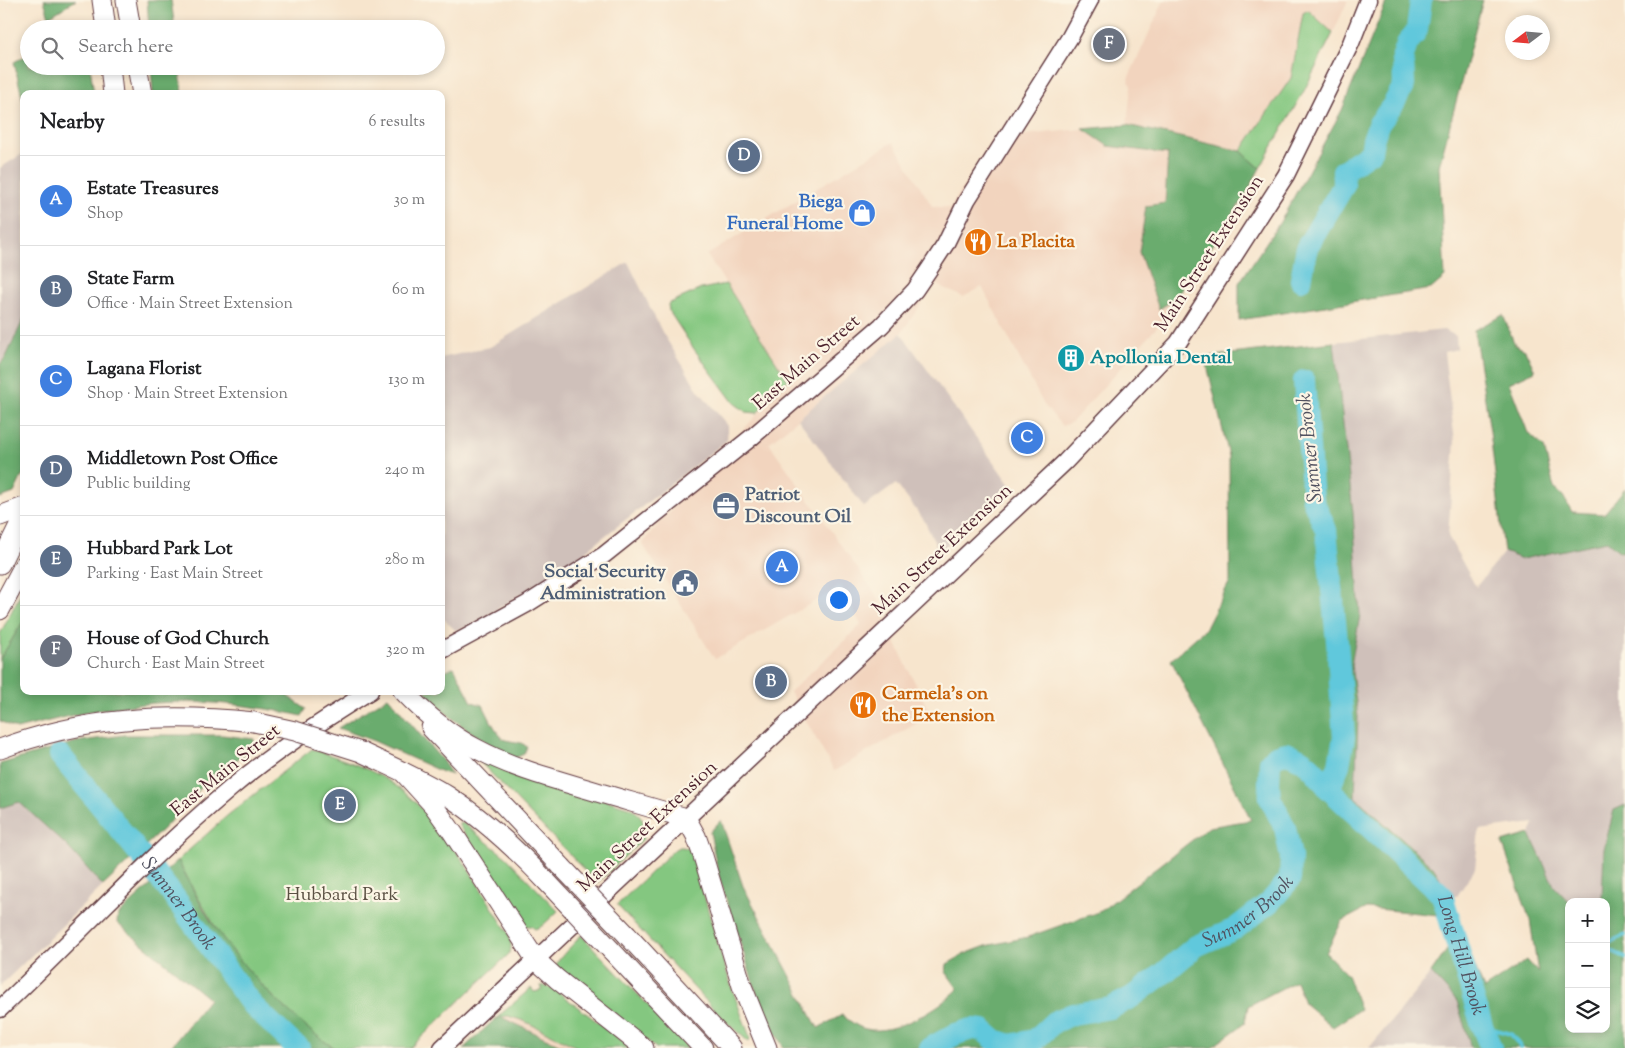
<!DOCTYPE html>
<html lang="en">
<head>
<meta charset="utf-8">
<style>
	:root { --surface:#fff; --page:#f6f6f6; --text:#202124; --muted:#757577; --line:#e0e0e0; --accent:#2563eb }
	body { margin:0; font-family:"Sorts Mill Goudy",serif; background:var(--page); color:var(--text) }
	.controls { position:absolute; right:15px; bottom:15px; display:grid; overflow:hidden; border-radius:10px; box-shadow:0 2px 8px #0003 }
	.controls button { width:45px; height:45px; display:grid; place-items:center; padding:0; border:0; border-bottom:1px solid var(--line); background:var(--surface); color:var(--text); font:25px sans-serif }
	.compass { position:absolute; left:1505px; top:15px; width:45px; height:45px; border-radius:50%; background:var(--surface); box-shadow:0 2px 8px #0003; rotate:254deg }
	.you { position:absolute; left:838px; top:599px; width:18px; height:18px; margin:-12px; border:4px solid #fff; border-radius:50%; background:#1a73e8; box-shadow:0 0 0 8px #1a73e833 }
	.badge { display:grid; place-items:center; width:32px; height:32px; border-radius:50%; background:var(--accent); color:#fff; font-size:16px; font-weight:700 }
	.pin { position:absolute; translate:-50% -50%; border:2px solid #fff; box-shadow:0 1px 5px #0006 }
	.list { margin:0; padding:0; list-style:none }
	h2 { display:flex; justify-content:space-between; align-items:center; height:65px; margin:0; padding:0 20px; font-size:21px }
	h2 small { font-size:16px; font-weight:400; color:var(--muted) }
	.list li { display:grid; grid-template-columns:32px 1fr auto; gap:15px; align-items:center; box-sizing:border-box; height:90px; padding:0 20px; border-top:1px solid var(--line) }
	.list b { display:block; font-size:19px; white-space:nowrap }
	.list p { margin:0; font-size:16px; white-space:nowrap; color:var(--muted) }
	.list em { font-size:16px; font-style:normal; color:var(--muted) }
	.icon { flex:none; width:28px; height:28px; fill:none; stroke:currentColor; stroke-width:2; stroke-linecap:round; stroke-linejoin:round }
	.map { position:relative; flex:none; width:1625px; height:1048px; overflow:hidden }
	.search { position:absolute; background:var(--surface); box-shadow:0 2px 8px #0003; left:20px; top:20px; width:425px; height:55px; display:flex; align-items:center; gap:12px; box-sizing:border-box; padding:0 18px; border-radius:28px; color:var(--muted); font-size:19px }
	.panel { position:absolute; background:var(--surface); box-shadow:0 2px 8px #0003; left:20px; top:90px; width:425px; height:605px; border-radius:10px }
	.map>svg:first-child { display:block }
	.built { fill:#f2d4be }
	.industrial { fill:#cfc0ba }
	.green { fill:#84c780; stroke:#677356 }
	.forest { fill:#6bac6e; stroke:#5a664c }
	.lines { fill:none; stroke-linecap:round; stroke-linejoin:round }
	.stream { stroke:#60c8dc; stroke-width:4 }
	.river { stroke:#60c8dc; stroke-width:22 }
	.primary-casing { stroke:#643d43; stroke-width:19 }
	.motorway-casing { stroke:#643d43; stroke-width:21 }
	.primary { stroke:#fff; stroke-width:16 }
	.motorway { stroke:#fff; stroke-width:19 }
	.motorway-bridge-casing { stroke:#643d43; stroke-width:21; stroke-linecap:butt }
	.motorway-bridge { stroke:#fff; stroke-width:19 }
	.labels { text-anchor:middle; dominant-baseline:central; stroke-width:4.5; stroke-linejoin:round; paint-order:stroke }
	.shop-label { font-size:19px; font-weight:bold; fill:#366cbe; stroke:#fcf5e5; text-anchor:end }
	.food-label { font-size:19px; font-weight:bold; fill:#c56008; stroke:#fcf5e5; text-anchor:start }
	.street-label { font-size:19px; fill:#4a1f2b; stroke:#fcf5e5 }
	.culture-label { font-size:19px; font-weight:bold; fill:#0d838f; stroke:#fcf5e5; text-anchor:start }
	.service-label { font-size:19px; font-weight:bold; fill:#4e5e75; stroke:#fcf5e5; text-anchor:start }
	.park-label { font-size:19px; fill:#5b5144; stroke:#fcf5e5 }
	.water-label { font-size:20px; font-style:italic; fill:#515260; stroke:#fcf5e5 }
</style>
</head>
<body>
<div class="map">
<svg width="1625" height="1048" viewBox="0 0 1625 1048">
	<rect width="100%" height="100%" fill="#fcf5e5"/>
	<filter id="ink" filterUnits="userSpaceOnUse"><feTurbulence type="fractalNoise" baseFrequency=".02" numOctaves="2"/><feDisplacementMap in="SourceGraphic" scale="10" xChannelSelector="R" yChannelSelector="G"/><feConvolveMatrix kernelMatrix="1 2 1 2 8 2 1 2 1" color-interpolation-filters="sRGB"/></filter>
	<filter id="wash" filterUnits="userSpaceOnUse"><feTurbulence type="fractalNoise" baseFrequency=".0096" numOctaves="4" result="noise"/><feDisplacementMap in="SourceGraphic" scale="20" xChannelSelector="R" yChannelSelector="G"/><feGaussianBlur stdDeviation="1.12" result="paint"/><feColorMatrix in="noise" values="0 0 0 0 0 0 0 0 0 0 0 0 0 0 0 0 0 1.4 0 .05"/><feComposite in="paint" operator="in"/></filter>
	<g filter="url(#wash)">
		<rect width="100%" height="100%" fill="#f7e5cd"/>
		<g class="built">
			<path d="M1164,0H1348L1333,33L1308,10L1303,13L1291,78L1241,151L1127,125L1131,86L1128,79Z"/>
			<path d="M1083,129L1108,146L1168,154L1160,309L1175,299L1174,308L1072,422L1062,426L1044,405L982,287L963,297L935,284L899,336L769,443L879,599L896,644L931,715L834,771L790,692L861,625L841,586L715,659L642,543L788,380L707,255L893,142L932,206L950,208L995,138Z"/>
			<path d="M508,1016L524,1021L579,1048H464L493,1021L501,1017Z"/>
		</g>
		<g class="industrial">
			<path d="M24,153V318L6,357L0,364V168Z"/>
			<path d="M628,262L662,332L698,390L728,426L727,440L573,561L470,626L455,630L441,616V358L490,347Z"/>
			<path d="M1444,330L1456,336L1457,349L1444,352L1455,442L1448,536L1476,587L1504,552L1522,558L1607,541L1620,552L1625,551V805L1614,810L1604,849L1602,898L1593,902H1569L1554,886L1530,834L1534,823L1479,830L1475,869L1457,896H1451L1433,867L1355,797L1358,717L1351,665L1360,615L1353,513L1334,342Z"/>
			<path d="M901,333L1010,485L939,552L924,520L896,484L864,507L798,419Z"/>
			<path d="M19,802L67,846L103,886L0,986V808Z"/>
			<path d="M1431,973L1457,1001L1471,1048H1369Z"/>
		</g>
		<g class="green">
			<path d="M1308,10L1333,33L1304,91L1260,168L1241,151L1291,78L1303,13Z"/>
			<path d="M726,284L788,380L757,413L746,412L734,403L694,349L669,311L668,304L701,289Z"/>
			<path d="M24,587V620L0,659V634Z"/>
			<path d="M312,749C339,758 365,766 389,781C441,815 476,883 509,934C510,940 513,948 509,954L410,1048H334L311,1032L282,1006L246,968L219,933L197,896L178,860L228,815Z"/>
			<path d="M481,761L631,808C645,818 645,823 643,839L597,883L482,764Z"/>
			<path d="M463,823L507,858L558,911L542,926L535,929L531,926H525L458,824Z"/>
			<path d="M680,847C686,847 690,848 693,853C709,916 726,977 750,1037L749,1042L724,1020L617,905L675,849Z"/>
			<path d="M581,935L689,1048H656L556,966C558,957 575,944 581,935Z"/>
			<path d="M541,985L554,989L632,1048H579L524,1021L508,1016L501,1017L493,1021L531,988L534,992L542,990Z"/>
		</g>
		<g class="forest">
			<path d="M44,0H76L49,17Z"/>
			<path d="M147,0H171L175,29H149Z"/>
			<path d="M1387,0H1483L1439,166L1445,277L1431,289L1239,320V283L1280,222L1342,110Z"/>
			<path d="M29,54V66H90L94,94H24V106L14,62Z"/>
			<path d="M151,66H179L183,94H153Z"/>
			<path d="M1127,125L1241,151L1260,168L1245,196L1175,299L1159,309L1139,252L1146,206L1165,203L1168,154L1108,146L1083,129Z"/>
			<path d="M1503,315L1515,345L1525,350L1535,371L1509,383L1528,433L1544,447L1554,488L1563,496L1572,512L1604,514L1625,488V551L1620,552L1607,541L1522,559L1504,552L1490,431L1474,330Z"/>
			<path d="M24,318V472L14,493L0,498V364L6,357Z"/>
			<path d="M1334,342L1353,513L1360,615L1351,665L1358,717L1355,797L1433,867L1451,896L1438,915L1367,908L1342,921L1326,953L1347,975L1360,1009L1333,1027L1304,1003L1296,981L1248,1006L1245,1023L1211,1048H784L762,1010L719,877L710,832L721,820L743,886L818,1028L842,1015C850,1021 857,1027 866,1029C893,1036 940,1008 958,989L946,972L947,964L965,954L986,946L1028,937L1101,911L1209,827L1251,820L1171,660L1206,628L1230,581L1229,456L1205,357Z"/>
			<path d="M24,620V691H280L306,709L302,716C249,704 191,698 136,705C96,709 56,719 17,729L0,721V659Z"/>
			<path d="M454,667L472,702L483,705C487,713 497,735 504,739C512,743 520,740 527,747L524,754L515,758C478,738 453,723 424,691H441V672Z"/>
			<path d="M388,697L442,760L452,775L442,772L374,741L338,728Z"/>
			<path d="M124,735H222L254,739V748L212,776L162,830L103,886L67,846L19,802L0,808V764L76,742Z"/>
			<path d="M1625,805V1048H1471L1457,1001L1431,973L1460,931L1484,989L1527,960L1538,973L1530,920L1502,842L1530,834L1554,886L1569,902V1029H1606V902H1593L1602,898L1604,849L1614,810Z"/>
			<path d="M178,860C191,885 203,912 220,934C251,977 290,1018 334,1048H170L209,999L117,923L118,915Z"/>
			<path d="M501,1017L567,1048H464L493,1021Z"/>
		</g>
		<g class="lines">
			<g class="stream">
				<path d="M1606,944L1625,935"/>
				<path d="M1606,945L1607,949L1625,957"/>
				<path d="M1482,1026L1511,1034L1521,1048"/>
			</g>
			<g class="river">
				<path d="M1301,280L1307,247L1344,185L1343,171L1371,152L1373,140L1378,125L1393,105L1404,85L1403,56L1407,44L1417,30L1421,0"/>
				<path id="s1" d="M60,755L172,894L252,1005L293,1044L299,1048"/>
				<path id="s2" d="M1329,789L1442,895L1482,1026L1491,1048"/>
				<path id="s3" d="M930,1048L956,1034L972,1029L983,1030L995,1040L1010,1045L1035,1040L1054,1022L1073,1014L1111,1008L1132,997L1164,973L1196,946L1235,929L1270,902L1290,879L1291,857L1285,828L1270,798L1269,784L1270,762L1276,756L1286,753C1308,760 1315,771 1329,789L1339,765L1344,737L1337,641L1326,530L1313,500L1304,381"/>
			</g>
		</g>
	</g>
	<g filter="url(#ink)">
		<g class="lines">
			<g class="primary-casing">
				<g id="primary">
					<path d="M441,651L527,604L604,555L752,437L881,326L915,290L930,268L945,245L967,200L1070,37L1090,0"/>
					<path d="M0,1009C77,936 149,857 230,789C274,752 322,721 370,691"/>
					<path d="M442,1048L1065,462L1178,343L1286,175L1351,43L1368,0"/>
				</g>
			</g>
			<g class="motorway-casing">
				<g id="motorway">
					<path d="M102,0L106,29"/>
					<path d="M126,0L131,29"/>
					<path d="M110,66L113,94"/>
					<path d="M137,66L142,94"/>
					<path d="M0,516L24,507"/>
					<path d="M0,564L24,515"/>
					<path d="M0,610L24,565"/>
					<path d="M403,691C424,713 450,735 477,749C509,766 543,776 577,786C613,797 650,807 686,818L696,836L703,856L742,986L767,1048"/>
					<path d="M431,728L562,867"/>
					<path d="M0,749C85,717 164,713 254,722"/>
					<path d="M361,752C390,766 421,779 448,796C485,820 517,850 547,882"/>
					<path d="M403,772L433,805L453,833L536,960L557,979L644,1048"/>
					<path d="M627,935L732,1048"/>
					<path d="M611,950L703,1048"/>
				</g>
			</g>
			<use href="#primary" class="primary"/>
			<use href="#motorway" class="motorway"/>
			<g class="motorway-bridge-casing">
				<g id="motorway-bridge">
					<path d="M254,722L295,731L361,752"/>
					<path d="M562,867L627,935"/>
					<path d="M547,882L611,950"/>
				</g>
			</g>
			<use href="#motorway-bridge" class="motorway-bridge"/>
		</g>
	</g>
	<defs>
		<g id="shop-disc" transform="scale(1.4375)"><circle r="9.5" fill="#3f7fe0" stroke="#fcf5e5"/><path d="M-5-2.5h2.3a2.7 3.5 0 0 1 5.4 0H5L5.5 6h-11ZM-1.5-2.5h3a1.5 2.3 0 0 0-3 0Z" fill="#fff"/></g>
		<g id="restaurant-disc" transform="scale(1.4375)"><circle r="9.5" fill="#e8710a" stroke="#fcf5e5"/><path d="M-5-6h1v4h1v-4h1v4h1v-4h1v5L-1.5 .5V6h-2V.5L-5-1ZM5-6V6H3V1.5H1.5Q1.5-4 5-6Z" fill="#fff"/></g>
		<g id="building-disc" transform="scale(1.4375)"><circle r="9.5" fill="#0f9aa8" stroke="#fcf5e5"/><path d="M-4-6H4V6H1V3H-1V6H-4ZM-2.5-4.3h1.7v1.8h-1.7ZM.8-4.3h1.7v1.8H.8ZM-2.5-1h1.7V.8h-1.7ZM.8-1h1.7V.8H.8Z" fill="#fff"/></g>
		<g id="office-disc" transform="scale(1.4375)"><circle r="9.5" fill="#5c6f8a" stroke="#fcf5e5"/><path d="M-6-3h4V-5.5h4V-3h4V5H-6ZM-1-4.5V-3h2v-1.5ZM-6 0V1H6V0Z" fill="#fff"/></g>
		<g id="civic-disc" transform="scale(1.4375)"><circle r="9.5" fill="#5c6f8a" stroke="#fcf5e5"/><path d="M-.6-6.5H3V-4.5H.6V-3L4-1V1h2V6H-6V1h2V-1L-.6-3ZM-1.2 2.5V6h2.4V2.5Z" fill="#fff"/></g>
	</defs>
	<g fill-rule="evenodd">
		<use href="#shop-disc" x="862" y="213"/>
		<use href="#restaurant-disc" x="978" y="242"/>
		<use href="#building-disc" x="1071" y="358"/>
		<use href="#office-disc" x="726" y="506"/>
		<use href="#civic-disc" x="685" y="583"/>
		<use href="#restaurant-disc" x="863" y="705"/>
	</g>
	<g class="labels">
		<g class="shop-label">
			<text x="843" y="202">Biega<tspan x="843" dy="22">Funeral Home</tspan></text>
		</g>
		<g class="food-label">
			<text x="997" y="242">La Placita</text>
			<text x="882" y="694">Carmela's on<tspan x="882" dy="22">the Extension</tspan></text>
		</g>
		<g class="street-label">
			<text transform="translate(1210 254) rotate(-57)">Main Street Extension</text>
			<text transform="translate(807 363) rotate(-41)">East Main Street</text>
			<text transform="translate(943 550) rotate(-43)">Main Street Extension</text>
			<text transform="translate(226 771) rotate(-39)">East Main Street</text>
			<text transform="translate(648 827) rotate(-43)">Main Street Extension</text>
		</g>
		<g class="culture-label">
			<text x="1090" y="358">Apollonia Dental</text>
		</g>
		<g class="service-label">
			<text x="745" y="495">Patriot<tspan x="745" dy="22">Discount Oil</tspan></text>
			<text x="666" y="572" text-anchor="end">Social Security<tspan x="666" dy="22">Administration</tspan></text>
		</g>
		<g class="park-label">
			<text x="342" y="895">Hubbard Park</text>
		</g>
		<g class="water-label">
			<text transform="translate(1311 448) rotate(-96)">Sumner Brook</text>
			<text stroke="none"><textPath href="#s1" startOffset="190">Sumner Brook</textPath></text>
			<text stroke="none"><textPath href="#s3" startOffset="368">Sumner Brook</textPath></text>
			<text stroke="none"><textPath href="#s2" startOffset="218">Long Hill Brook</textPath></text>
		</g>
	</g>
</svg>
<div class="controls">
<button>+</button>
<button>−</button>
<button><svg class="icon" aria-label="layers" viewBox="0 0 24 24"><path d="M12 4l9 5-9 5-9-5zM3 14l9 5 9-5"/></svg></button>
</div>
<svg class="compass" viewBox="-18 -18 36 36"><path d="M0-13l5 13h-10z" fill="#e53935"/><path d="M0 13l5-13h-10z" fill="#757577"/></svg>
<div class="you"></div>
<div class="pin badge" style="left:782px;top:567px;background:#3f7fe0">A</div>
<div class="pin badge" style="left:771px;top:682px;background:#5c6f8a">B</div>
<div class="pin badge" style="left:1027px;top:438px;background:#3f7fe0">C</div>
<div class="pin badge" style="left:744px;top:156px;background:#5c6f8a">D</div>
<div class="pin badge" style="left:340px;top:805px;background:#5c6f8a">E</div>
<div class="pin badge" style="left:1109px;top:44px;background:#6b7280">F</div>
<div class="search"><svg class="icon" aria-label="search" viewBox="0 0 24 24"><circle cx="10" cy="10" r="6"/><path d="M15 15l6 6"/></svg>Search here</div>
<section class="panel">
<h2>Nearby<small>6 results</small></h2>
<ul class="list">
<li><span class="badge" style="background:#3f7fe0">A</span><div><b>Estate Treasures</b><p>Shop</p></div><em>30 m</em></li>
<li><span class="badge" style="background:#5c6f8a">B</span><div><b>State Farm</b><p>Office · Main Street Extension</p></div><em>60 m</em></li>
<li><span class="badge" style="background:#3f7fe0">C</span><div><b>Lagana Florist</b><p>Shop · Main Street Extension</p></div><em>130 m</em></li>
<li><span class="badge" style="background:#5c6f8a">D</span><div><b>Middletown Post Office</b><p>Public building</p></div><em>240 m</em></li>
<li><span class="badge" style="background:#5c6f8a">E</span><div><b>Hubbard Park Lot</b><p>Parking · East Main Street</p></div><em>280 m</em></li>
<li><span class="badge" style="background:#6b7280">F</span><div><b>House of God Church</b><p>Church · East Main Street</p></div><em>320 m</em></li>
</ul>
</section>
</div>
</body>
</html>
